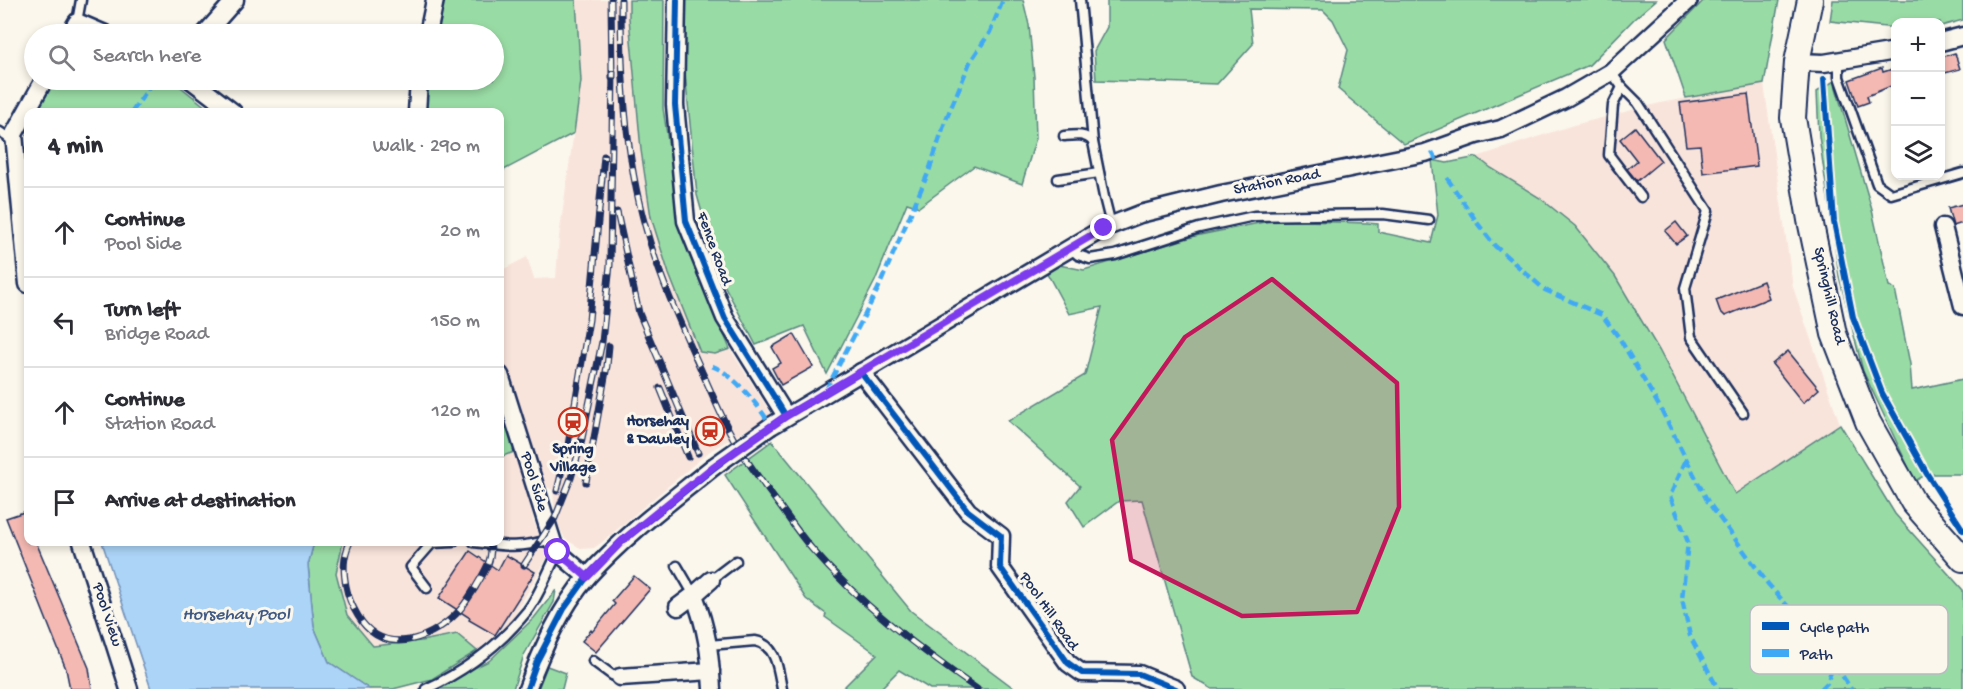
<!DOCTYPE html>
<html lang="en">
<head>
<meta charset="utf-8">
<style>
	:root { --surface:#fff; --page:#f7f7f7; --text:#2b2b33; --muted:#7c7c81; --line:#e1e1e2 }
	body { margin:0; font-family:"Gochi Hand",sans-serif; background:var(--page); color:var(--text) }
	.controls { position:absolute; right:18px; top:18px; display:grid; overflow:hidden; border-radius:12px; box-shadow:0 3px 9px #0003 }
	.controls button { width:54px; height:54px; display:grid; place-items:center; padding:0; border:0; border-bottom:2px solid var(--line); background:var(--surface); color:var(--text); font:30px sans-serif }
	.stop { position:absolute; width:18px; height:18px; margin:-14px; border:4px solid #7c3aed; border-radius:50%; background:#fff }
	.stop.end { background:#7c3aed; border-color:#fff; box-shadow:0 2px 6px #0008 }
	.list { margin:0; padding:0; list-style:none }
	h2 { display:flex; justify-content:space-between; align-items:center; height:78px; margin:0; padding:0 24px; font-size:26px }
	h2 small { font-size:20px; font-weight:400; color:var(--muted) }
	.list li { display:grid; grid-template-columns:39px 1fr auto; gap:18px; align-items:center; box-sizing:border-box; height:90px; padding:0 24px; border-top:2px solid var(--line) }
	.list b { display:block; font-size:22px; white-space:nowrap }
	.list p { margin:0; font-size:20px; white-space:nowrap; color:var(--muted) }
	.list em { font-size:20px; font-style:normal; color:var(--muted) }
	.icon { flex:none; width:33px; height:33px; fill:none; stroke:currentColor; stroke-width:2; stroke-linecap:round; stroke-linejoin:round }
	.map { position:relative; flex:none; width:1963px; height:689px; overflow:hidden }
	.search { position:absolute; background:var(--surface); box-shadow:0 3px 9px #0003; left:24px; top:24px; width:480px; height:66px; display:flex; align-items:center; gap:15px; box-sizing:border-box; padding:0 21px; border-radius:33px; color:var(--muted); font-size:22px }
	.panel { position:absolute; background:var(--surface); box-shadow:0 3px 9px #0003; left:24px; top:108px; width:480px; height:438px; border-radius:12px }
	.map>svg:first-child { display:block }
	.built { fill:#f9e4db }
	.green { fill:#99dba5; stroke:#5a8582; stroke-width:1.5 }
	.water { fill:#acd4f7; stroke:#7292ba; stroke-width:1.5 }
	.building { fill:#f4b9b2; stroke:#1b2f5e; stroke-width:1.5 }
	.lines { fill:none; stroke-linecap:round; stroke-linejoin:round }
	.lane-casing { stroke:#1b2f5e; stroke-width:13 }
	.street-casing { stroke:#1b2f5e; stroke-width:21 }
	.secondary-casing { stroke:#1b2f5e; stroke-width:28 }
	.lane { stroke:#fbf7ec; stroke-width:8 }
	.street { stroke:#fbf7ec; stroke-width:16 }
	.secondary { stroke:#fbf7ec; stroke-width:24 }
	.rail-casing { stroke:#1b2f5e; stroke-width:7 }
	.rail { stroke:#fbf7ec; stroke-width:4.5; stroke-dasharray:14; stroke-linecap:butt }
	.street-bridge-casing { stroke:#1b2f5e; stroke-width:21; stroke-linecap:butt }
	.street-bridge { stroke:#fbf7ec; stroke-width:16 }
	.quiet { stroke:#3fa9f5; stroke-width:4.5; stroke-dasharray:9 4.5; stroke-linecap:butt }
	.cycleway-casing { stroke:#fbf7ec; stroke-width:10 }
	.cycleway { stroke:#0057b8; stroke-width:6 }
	.route { stroke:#7c3aed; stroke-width:8 }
	.marked { fill:#c2185b; fill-opacity:0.2; stroke:#c2185b; stroke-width:4.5; stroke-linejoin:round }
	.labels { text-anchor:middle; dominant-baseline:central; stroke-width:6; stroke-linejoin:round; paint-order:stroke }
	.street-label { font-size:16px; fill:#1b2f5e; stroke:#fbf7ec }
	.poi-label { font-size:16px; font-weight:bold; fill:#1b2f5e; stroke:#fbf7ec; text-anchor:end }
	.water-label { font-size:18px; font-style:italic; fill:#3f5884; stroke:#fbf7ec }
	.key { fill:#fbf7ec; stroke:#b8bbc1; stroke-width:1.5 }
	.key-label { font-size:16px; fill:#1b2f5e }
</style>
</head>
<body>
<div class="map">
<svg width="1963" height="689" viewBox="0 0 1963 689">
	<rect width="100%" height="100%" fill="#fbf7ec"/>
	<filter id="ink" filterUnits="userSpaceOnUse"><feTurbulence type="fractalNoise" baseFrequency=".0167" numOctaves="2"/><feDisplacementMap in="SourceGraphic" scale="12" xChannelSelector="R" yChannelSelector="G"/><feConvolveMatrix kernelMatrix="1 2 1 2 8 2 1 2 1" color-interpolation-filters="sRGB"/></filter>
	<g filter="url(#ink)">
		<g class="built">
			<path d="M576,0H664L663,108L682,235L730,349L772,415L710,451L601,543L594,548L582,549L565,539L555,518L553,490L543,485L500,354V271L527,257L534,279L556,278L559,237L581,81Z"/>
			<path d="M1764,84L1793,287L1840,424L1735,494L1659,350L1615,276L1575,226L1540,198L1491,168L1477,157L1570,126L1660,103Z"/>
			<path d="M517,451L534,522L548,556L512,620L477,651L457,634L421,641L373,646L347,616L336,573L343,542H500V457Z"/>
		</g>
		<g class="green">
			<path d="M442,0H576L581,81L574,133L500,172V112H425L426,80H494V34H433Z"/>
			<path d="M629,0H664L663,108L682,235L730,349L715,354L700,352L669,274L651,217L641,150L629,18Z"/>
			<path d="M685,0H1023L1029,25L1034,77L1036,138L1022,184L974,166L919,207L907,203L875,281L827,374L804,326L756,345L721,279L697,195L684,62Z"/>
			<path d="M1107,0H1656L1634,19L1589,65L1404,144L1338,89L1348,50L1333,20L1323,10L1249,9L1253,44L1217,84L1096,80L1094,51L1107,27Z"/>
			<path d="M1704,0H1779L1764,84L1686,98L1666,39Z"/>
			<path d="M1833,0H1963V20L1941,26L1940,22H1896L1895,28L1830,21Z"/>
			<path d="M51,80H172L212,112H32Z"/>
			<path d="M1834,81L1872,210L1889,286L1895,289L1910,364L1912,390L1963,379V474H1927L1915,481L1863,371L1839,276L1819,136L1817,92Z"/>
			<path d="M1477,157L1491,168L1540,198L1575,226L1615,276L1659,350L1735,494L1840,424L1895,514L1963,590V689H1212L1192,677L1142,500L1119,501L1084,527L1068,501L1080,486L1008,421L1085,375L1102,307L1069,314L1046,271L1059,265L1084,270L1195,236L1274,220L1367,223L1378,224V232L1431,243L1438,215L1432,160L1447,163Z"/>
			<path d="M508,422L517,451L500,457V425Z"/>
			<path d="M772,441L911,611L1015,689H930L899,670L880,689H842L877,654L825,617L826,614L806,599L725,475Z"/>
			<path d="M314,542H343L336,573L347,615L373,646L421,641L457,634L477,651L432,679L393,689H369L329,662L314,627L308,565Z"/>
			<path d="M556,590L554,602L524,655L513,689H431L489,661L534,618Z"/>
			<path d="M547,666L566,673L562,689H538Z"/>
		</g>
		<path class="water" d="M102,542H314L308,565L314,627L329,662L369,689H151Z"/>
		<g class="building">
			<path d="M1955,53L1960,69L1941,74V57Z"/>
			<path d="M1882,68L1883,72L1896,68V84L1867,96L1869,102L1858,106L1849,80Z"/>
			<path d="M1748,94L1757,166L1703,173L1700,145L1686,146L1680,103Z"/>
			<path d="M1635,127L1661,161L1637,181L1627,169L1637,161L1620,139Z"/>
			<path d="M1963,204V223L1953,226L1948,208Z"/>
			<path d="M1676,222L1687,236L1676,244L1665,231Z"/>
			<path d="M1763,281L1769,298L1725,316L1720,311L1716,300Z"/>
			<path d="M794,334L813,367L781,385L772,368L781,363L772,347Z"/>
			<path d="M1788,351L1819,389L1803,403L1772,364Z"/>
			<path d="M24,512L28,522V542H36L89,668L92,689H70L66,669L6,518Z"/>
			<path d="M470,551L498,570L506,555L535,572L495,635L469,620L470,618L439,598Z"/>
			<path d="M634,576L650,589L596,652L582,641L591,630L592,632L615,604L612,601Z"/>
		</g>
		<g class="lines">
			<g class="lane-casing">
				<g id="lane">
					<path d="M1080,0L1093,142"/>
					<path d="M77,22L81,0"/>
					<path d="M1839,61V77L1877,184L1891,194L1963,173"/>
					<path d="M1611,72L1622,87L1638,103L1708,211L1685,288L1691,337L1743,413"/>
					<path d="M1622,87L1613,105L1609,155L1641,197"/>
					<path d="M0,132L14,142"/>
					<path d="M1064,136C1074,135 1086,133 1093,142L1104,197L1111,225"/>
					<path d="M1058,179L1099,173"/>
					<path d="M1070,248L1078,255L1090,259L1115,255L1199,228L1254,216L1383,214L1429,220"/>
					<path d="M474,542C503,546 522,549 551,539"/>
					<path d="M677,566L694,595"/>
					<path d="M711,580L736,561"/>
					<path d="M427,588L411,567L432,543L453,542"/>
					<path d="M709,645L755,641C777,645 778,670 782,689"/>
					<path d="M593,661L612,675L620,677"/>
					<path d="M426,689C465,671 501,644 528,610C540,594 548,571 558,552"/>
				</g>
			</g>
			<g class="street-casing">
				<g id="street">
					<path d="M677,0L675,105L686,221L725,318L786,416"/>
					<path d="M70,34L77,22L105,34"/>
					<path d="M205,34L235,0"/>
					<path d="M428,34L435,0"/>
					<path d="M1940,42L1963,36"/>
					<path d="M1797,62L1824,63L1896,51"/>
					<path d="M191,80L233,112"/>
					<path d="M417,112L419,80"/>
					<path d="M1943,227L1963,306"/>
					<path d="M28,284L14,134L44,80"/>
					<path d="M861,372L968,511L1001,536L1000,567L1068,663L1082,673L1139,674L1176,689"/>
					<path d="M500,375L553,543L558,552L587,577"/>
					<path d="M771,426L1104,228L1140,214L1221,194L1425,153L1476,135L1501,129L1566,98L1611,72L1689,0"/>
					<path d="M82,542L129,689"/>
					<path d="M711,580L694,595C707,629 710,653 712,689"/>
					<path d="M678,607L694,595"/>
					<path d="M620,677L711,671"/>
					<path d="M527,689C542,650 560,608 588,576C625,535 670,502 713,467"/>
				</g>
			</g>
			<g class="secondary-casing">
				<path id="secondary" d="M1810,0L1797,62L1793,118L1810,220L1834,334L1868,422L1913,502L1963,559"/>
			</g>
			<use href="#lane" class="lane"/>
			<use href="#street" class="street"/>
			<use href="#secondary" class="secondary"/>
			<g class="rail-casing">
				<g id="rail">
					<path d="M611,0L612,78"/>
					<path d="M621,0C621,76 625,156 646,229C660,279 681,325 702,372C712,393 720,414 731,434C744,459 762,482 779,505C790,520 800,535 812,549C860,604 917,647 977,689"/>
					<path d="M617,212L639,313L698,453"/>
					<path d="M660,388L688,457"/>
					<path d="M586,482L607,366L609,346"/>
					<path d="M557,491L568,445L589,320L604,156"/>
					<path d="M350,542C343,557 343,570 346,586C348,598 352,606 358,616C382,656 428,642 456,614C464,606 469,597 475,588C484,572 494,560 490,542"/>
					<path d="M524,565L555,518L571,478L580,448L602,342L610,265L613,72"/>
				</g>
			</g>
			<use href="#rail" class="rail"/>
			<g class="street-bridge-casing">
				<path id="street-bridge" d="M713,467L771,426"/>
			</g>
			<use href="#street-bridge" class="street-bridge"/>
			<g class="quiet">
				<path d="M132,112L154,80"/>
				<path d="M1432,152L1437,161"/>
				<path d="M1447,178L1478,224L1495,246L1545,290L1602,315L1620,339L1662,411L1708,502L1768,584L1821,644L1851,689"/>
				<path d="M712,366C733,373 760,407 771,426"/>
				<path d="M826,390L878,289L929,171L945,122L970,62L990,32L1003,0"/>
				<path d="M1686,460L1670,496L1688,542L1682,599L1690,636L1718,689"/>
				<path d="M1821,689L1827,683L1834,663"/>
			</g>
			<g class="cycleway-casing">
				<g id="cycleway">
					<path d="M677,0L675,105L686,221L725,318L786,416"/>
					<path d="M1824,79L1834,222L1853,317L1882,393L1927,474L1963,530"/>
					<path d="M527,689L537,661L564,609L587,577L622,541L738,449L786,416L861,372L968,511L1001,536L1000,567L1068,663L1082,673L1139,674L1176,689"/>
				</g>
			</g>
			<use href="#cycleway" class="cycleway"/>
		</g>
	</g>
	<g class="lines" filter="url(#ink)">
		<path class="route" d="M558,552L587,577L622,541L713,467L786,416L1104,228"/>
	</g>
	<path class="marked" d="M1272,279L1397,383L1399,507L1357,612L1242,616L1131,560L1112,440L1185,337Z"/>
	<defs>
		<g id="station-ring" transform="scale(1.5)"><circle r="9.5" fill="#fbf7ec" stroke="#c8321e" stroke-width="1.5"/><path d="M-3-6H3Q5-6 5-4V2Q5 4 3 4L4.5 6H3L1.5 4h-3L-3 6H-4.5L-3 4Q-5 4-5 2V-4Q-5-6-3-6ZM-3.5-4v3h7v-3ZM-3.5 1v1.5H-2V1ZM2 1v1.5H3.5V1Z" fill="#c8321e"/></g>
	</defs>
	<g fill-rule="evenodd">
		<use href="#station-ring" x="573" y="422"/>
		<use href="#station-ring" x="710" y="431"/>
	</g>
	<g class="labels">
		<g class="street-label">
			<text transform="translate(1277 183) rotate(-11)">Station Road</text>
			<text transform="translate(713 249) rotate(70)">Fence Road</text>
			<text transform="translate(1828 296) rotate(77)">Springhill Road</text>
			<text transform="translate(533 482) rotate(73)">Pool Side</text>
			<text transform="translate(1048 612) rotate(55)">Pool Hill Road</text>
			<text transform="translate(106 615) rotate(72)">Pool View</text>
		</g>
		<g class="poi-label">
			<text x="689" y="422">Horsehay<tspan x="689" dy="18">&amp; Dawley</tspan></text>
			<text x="573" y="450" text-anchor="middle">Spring<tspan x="573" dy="18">Village</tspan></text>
		</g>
		<g class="water-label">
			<text x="236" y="615">Horsehay Pool</text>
		</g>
	</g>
	<rect x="1750" y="605" width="198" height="69" rx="9" class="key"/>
	<rect x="1762" y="622" width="27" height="8" fill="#0057b8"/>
	<rect x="1762" y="649" width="27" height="8" fill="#3fa9f5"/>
	<g class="key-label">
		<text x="1800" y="632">Cycle path</text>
		<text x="1800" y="659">Path</text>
	</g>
</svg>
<div class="controls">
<button>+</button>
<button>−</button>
<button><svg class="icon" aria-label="layers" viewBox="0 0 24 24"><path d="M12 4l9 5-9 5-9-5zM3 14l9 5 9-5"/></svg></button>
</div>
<div class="stop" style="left:558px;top:552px"></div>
<div class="stop end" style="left:1104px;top:228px"></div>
<div class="search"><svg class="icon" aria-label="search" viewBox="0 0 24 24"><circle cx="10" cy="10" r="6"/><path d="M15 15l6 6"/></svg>Search here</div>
<section class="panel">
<h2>4 min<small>Walk · 290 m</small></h2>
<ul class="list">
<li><svg class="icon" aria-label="ahead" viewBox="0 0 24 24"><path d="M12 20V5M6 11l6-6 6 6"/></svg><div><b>Continue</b><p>Pool Side</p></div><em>20 m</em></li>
<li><svg class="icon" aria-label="left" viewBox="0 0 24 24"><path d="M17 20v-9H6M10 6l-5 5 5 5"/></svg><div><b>Turn left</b><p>Bridge Road</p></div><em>150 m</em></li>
<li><svg class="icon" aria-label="ahead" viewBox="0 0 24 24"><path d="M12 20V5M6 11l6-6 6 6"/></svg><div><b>Continue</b><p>Station Road</p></div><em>120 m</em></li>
<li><svg class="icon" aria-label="arrive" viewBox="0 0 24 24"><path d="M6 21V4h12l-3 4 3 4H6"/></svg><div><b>Arrive at destination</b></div></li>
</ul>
</section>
</div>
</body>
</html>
